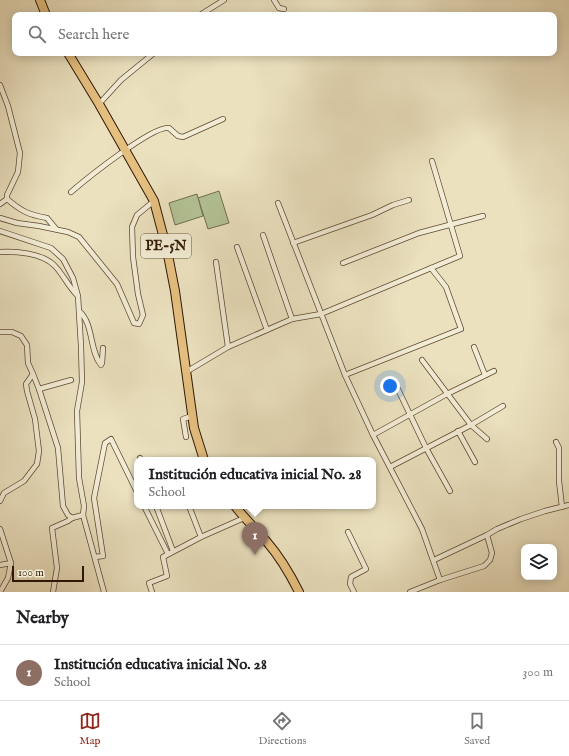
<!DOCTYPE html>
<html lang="en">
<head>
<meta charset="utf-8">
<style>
	:root { --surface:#fff; --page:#f6f6f6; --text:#202124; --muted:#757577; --line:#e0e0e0; --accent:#8f2418 }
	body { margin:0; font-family:"IM FELL English",serif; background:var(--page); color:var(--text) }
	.controls { position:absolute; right:12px; bottom:12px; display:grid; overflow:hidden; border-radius:8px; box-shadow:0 2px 10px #0003 }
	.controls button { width:36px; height:36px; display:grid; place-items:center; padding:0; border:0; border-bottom:1px solid var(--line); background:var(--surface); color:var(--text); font:20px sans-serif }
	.scale { position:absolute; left:12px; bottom:10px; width:72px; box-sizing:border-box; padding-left:4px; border:2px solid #2f1806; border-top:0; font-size:11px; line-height:14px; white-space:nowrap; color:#2f1806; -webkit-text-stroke:3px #f2ecd5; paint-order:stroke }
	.you { position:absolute; left:390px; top:386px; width:14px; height:14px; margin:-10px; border:3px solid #fff; border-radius:50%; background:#1a73e8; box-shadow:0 0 0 6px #1a73e833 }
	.badge { display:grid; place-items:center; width:26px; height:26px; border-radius:50%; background:var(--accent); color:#fff; font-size:13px; font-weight:700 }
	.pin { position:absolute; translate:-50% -33px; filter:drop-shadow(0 1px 2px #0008) }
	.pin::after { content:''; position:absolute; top:21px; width:14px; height:12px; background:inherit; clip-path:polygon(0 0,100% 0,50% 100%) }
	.popup { position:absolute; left:134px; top:457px; width:242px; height:52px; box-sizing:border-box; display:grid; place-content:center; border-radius:8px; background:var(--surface); filter:drop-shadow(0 1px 3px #0005); font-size:13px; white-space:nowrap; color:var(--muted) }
	.popup b { font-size:15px; color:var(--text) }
	.popup::after { content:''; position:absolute; left:50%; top:100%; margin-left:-8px; border:8px solid transparent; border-top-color:var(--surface) }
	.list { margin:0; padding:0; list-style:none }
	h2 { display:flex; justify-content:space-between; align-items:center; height:52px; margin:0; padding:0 16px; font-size:17px }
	h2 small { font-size:13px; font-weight:400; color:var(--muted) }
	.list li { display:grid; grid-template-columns:26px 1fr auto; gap:12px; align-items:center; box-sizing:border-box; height:56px; padding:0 16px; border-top:1px solid var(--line) }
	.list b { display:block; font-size:15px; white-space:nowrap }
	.list p { margin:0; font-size:13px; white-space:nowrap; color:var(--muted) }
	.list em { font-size:13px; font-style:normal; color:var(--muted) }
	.icon { flex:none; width:22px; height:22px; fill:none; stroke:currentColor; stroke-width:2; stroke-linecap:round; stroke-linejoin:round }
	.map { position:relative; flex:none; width:569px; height:592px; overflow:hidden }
	.search { position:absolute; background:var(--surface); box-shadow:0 2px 10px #0003; left:12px; right:12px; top:12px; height:44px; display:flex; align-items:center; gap:10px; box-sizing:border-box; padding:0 14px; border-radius:8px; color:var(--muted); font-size:15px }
	.sheet { height:108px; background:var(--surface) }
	nav { display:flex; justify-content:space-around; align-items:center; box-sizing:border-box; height:56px; border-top:1px solid var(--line); background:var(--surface); font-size:11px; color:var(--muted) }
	nav a { display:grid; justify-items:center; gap:2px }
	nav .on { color:var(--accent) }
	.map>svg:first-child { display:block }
	.green { fill:#b3c395; stroke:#716e4e }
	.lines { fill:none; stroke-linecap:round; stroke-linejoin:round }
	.street-casing { stroke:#5e4a34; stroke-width:6 }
	.highway-casing { stroke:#2f1806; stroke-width:10 }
	.street { stroke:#f2ecd5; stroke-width:4.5 }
	.highway { stroke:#e6c080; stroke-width:8 }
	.labels { text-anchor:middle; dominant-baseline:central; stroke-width:3; stroke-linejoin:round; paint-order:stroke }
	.shield { fill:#f2ecd5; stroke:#6a5844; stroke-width:1 }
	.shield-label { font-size:14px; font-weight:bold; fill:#2f1806 }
</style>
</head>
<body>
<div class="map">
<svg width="569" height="592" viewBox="0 0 569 592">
	<rect width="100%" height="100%" fill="#ebe1bf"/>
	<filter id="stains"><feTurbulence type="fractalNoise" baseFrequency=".005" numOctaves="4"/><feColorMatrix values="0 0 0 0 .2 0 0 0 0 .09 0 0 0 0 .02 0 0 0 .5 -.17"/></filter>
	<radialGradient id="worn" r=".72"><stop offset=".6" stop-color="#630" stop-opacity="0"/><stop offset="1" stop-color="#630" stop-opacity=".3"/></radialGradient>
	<g class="green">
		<path d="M219,191L229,223L208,229L198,198Z"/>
		<path d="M197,194L203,216L175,225L169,203Z"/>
	</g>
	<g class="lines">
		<g class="street-casing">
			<g id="street">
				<path d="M274,0L279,8L284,9"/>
				<path d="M200,15L224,0"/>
				<path d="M0,85L8,106L20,153L18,172L7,195V199C21,211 29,215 47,218L56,229"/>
				<path d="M99,104L121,80L154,53"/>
				<path d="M71,192C85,180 153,125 169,128L178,136L183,137L223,119"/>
				<path d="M278,203L345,375L373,435L422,529L440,580"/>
				<path d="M0,204L7,199"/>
				<path d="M0,218L17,223L39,226L68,232L79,237L117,284L134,323L139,324L143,315L138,294L133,257L132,227L137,215L154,201"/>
				<path d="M0,231L51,248L63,259L73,278L78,296L81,346L82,382L77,411L79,478L84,506L83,515L72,518L68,515L63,506L58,448L39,389L33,374L26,384L27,391L35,419L39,451L37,464L24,481L4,493L0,501"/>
				<path d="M263,235L292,319"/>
				<path d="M293,243L372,215L393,205L409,200"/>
				<path d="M237,247L267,330"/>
				<path d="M0,252C16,251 41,253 54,265C63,274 68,286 77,295"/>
				<path d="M216,262L228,347"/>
				<path d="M343,263L419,233L483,216"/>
				<path d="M79,311C94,324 89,350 101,365L102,363L103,348"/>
				<path d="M0,332H12L21,336L27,345L28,363L33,374"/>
				<path d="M474,347L485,375"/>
				<path d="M422,360L471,425L487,439"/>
				<path d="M186,372L228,347L292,319L321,314L460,256L432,161"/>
				<path d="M345,375L461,329L446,287L431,268"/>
				<path d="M394,381L426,448L450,491"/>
				<path d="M39,389L71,380"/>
				<path d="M458,431L475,462"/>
				<path d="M373,435L447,394L494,371"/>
				<path d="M186,437L183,419L192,416"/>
				<path d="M556,442L559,448V481L562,507"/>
				<path d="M140,458L141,460"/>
				<path d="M390,467L471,425L503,406"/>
				<path d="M144,506L168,554"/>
				<path d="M156,506L173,551"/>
				<path d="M189,506L201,537"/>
				<path d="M83,515L104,592"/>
				<path d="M0,529L11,563L8,578L0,592"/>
				<path d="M348,532L366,569L351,577L350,584L354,592"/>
				<path d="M95,557L103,556L94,498L105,443L111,439L137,492"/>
				<path d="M434,560L487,535"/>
				<path d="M0,565L11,563"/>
				<path d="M53,592L57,568L52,528L68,521L72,518"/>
				<path d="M152,592L149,583L167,576L163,557L201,537L244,518"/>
				<path d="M410,592L440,580L484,566L490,560L492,553L487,535L497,529L521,519L545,511L569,505"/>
			</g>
		</g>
		<g class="highway-casing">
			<g id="highway">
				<path d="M40,0L46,15"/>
				<path d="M68,53L99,104L154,201L167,250L175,291L194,428L204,460"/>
				<path d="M235,506C245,519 256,529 267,542C280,557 290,574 299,592"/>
			</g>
		</g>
		<use href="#street" class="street"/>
		<use href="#highway" class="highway"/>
	</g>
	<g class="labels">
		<rect class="shield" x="141" y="234" width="50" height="24" rx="3"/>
		<g class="shield-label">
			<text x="166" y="246">PE-5N</text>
		</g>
	</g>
	<rect width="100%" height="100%" filter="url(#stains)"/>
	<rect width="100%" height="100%" fill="url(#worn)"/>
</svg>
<div class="controls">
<button><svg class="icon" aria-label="layers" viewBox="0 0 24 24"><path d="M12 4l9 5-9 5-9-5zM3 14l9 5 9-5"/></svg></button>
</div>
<div class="scale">100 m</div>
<div class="you"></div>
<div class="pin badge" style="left:255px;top:555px;background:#8d6e63">1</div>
<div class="popup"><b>Institución educativa inicial No. 28</b>School</div>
<div class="search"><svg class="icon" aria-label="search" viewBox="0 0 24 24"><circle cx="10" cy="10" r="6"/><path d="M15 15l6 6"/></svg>Search here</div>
</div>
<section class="sheet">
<h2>Nearby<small></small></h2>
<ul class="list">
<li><span class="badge" style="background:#8d6e63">1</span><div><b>Institución educativa inicial No. 28</b><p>School</p></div><em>300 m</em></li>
</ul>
</section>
<nav>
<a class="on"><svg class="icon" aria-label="map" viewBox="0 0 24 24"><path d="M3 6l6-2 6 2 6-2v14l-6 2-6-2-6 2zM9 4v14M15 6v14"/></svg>Map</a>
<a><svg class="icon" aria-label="directions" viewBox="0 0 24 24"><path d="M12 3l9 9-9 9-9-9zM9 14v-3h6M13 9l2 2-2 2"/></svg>Directions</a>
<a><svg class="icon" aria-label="saved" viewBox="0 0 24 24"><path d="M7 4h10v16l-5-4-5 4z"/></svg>Saved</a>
</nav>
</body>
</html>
